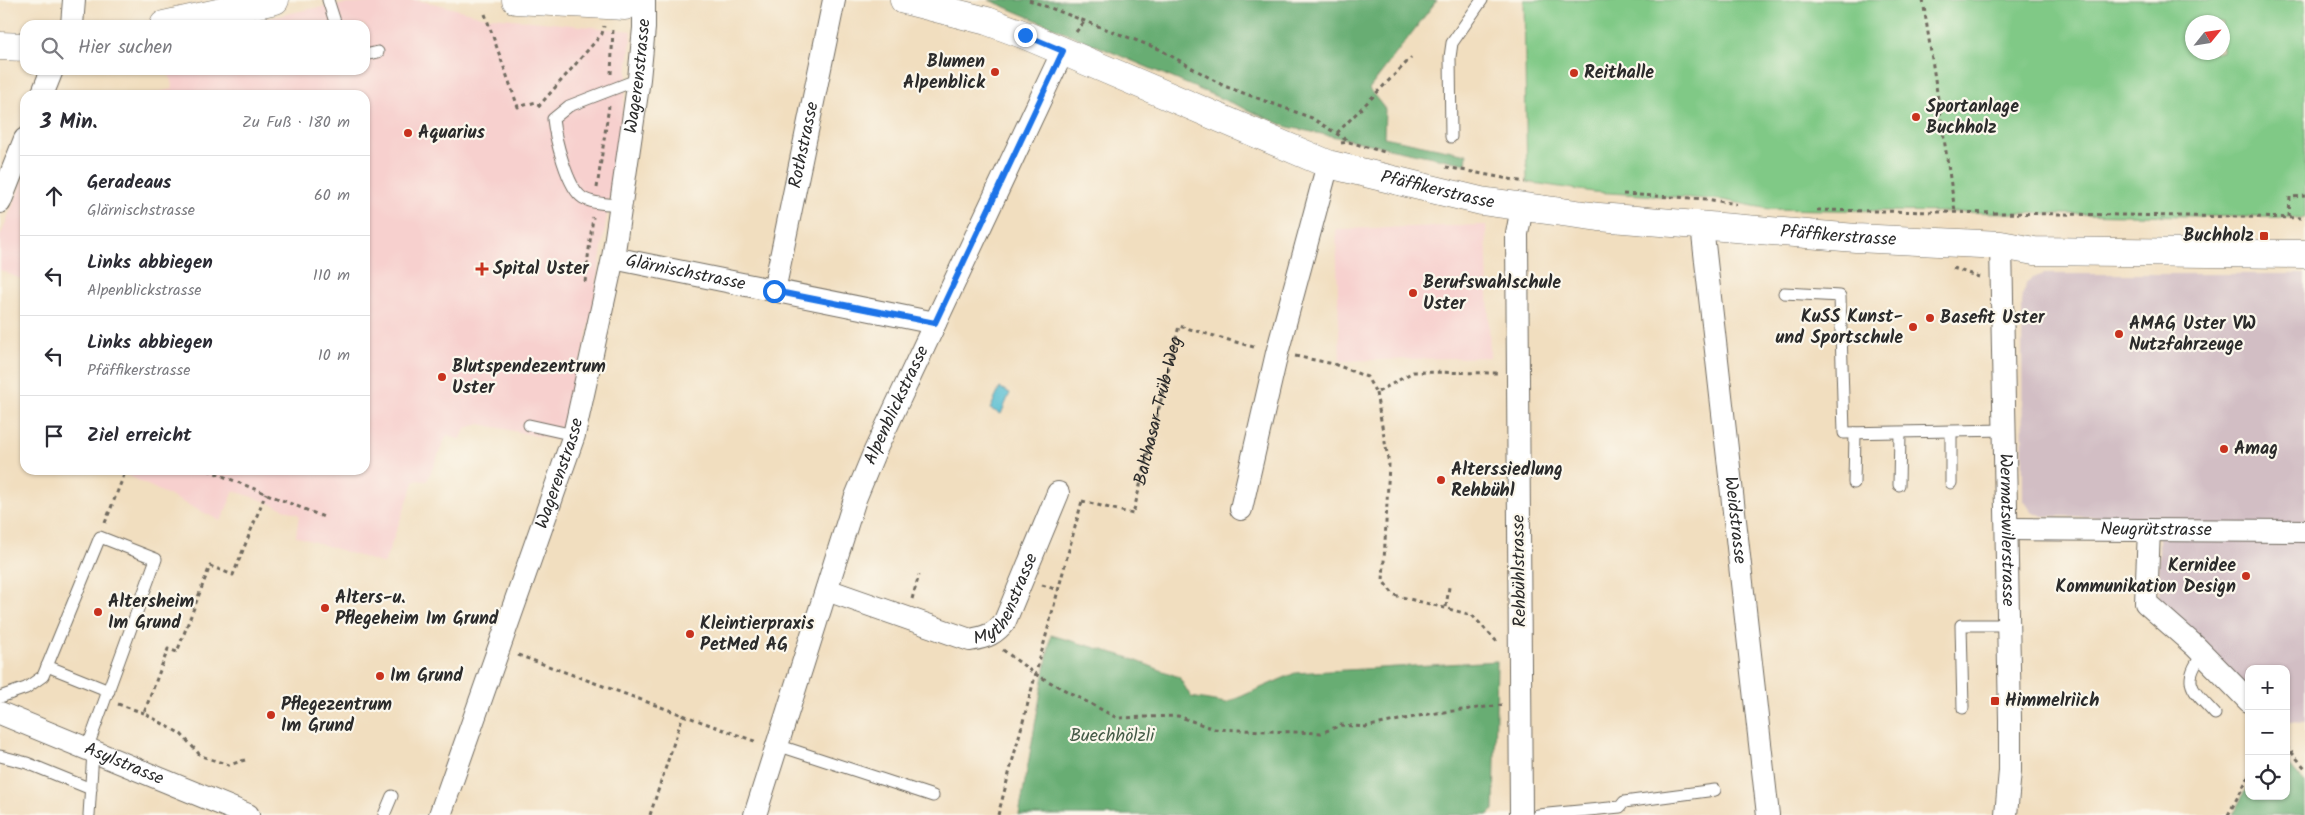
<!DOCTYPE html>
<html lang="de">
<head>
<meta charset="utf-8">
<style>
	:root { --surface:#fff; --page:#f2f2f3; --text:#2b2b33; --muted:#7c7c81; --line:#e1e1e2 }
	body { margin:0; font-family:Kalam,sans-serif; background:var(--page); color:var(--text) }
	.controls { position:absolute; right:15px; bottom:15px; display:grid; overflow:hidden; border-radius:10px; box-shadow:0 1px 4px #0004 }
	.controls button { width:45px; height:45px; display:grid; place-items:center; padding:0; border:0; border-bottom:1px solid var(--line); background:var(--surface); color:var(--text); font:25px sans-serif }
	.compass { position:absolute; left:2185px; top:15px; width:45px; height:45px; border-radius:50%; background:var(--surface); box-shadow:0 1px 4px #0004; rotate:60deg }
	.stop { position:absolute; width:15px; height:15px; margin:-11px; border:4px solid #1a73e8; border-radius:50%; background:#fff }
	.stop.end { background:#1a73e8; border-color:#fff; box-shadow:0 1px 5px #0008 }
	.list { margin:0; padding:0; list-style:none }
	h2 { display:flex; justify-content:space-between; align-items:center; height:65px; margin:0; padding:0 20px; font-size:21px }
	h2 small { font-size:16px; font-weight:400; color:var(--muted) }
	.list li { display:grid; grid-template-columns:32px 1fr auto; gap:15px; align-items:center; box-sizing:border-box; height:80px; padding:0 20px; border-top:1px solid var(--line) }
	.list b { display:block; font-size:19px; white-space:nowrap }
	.list p { margin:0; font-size:16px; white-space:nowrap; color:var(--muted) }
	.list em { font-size:16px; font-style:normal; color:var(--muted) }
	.icon { flex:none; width:28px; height:28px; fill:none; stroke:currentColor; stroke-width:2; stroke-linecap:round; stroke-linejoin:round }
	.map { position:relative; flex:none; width:2305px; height:815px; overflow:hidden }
	.search { position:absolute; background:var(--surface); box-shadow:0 1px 4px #0004; left:20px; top:20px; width:350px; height:55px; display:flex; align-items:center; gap:12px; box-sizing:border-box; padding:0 18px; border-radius:15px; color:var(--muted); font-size:19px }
	.panel { position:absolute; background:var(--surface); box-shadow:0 1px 4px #0004; left:20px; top:90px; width:350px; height:385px; border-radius:15px }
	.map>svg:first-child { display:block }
	.built { fill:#f7d0ce }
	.industrial { fill:#d2bec4 }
	.green { fill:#80c986; stroke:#567a58; fill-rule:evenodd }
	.forest { fill:#68ad73; stroke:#4a6c4f }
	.water { fill:#53bcd0; stroke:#3f747e }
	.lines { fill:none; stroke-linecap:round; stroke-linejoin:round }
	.lane-casing { stroke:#706a5f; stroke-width:13 }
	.street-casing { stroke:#706a5f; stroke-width:24 }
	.secondary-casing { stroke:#706a5f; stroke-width:29 }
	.path { stroke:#706a5f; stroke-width:3; stroke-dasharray:4 4; stroke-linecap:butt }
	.lane { stroke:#fff; stroke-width:11 }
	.street { stroke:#fff; stroke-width:22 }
	.secondary { stroke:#fff; stroke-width:28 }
	.route { stroke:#1a73e8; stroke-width:6 }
	.poi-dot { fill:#c8321e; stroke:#fbf7ec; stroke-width:2 }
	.labels { text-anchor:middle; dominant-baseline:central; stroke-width:4.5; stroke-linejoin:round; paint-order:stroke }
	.poi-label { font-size:18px; font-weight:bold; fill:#2b2b2b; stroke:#fbf7ec; text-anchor:start }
	.street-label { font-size:18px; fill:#2b2b2b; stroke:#fbf7ec }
	.park-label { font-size:18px; fill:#445a46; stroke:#fbf7ec }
</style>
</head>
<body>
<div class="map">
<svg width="2305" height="815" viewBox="0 0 2305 815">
	<rect width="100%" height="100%" fill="#fbf7ec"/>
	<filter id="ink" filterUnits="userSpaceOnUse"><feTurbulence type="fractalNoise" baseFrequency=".02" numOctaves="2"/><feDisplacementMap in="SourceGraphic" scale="10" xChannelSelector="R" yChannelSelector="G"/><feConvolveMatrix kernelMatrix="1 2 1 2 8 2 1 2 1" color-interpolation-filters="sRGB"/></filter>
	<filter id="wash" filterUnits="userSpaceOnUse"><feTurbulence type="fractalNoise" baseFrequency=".0096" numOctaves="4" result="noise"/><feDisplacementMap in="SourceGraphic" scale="20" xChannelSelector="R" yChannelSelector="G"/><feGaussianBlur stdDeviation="1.12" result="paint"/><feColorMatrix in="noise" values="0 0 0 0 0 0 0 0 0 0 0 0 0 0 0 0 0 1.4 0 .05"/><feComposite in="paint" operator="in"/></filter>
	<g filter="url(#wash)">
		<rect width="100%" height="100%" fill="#f1debf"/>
		<g class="built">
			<path d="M416,0L437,4L482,16L632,31L623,110L592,314L562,441L480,424L466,428L460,440L447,435L427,481L415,480L384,564L296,536L299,515L259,499L234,491L221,521L117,470H365V95H146L173,89L168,70H365V25H239L309,9L346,4Z"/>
			<path d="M25,174V281L0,270V237Z"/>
			<path d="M1486,225L1490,357L1340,361L1336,229Z"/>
		</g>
		<path class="industrial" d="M2044,274H2305V723L2286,722V669H2249V691L2159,605V518L2043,516L2031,511L2023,499L2022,296L2027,283L2033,278Z"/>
		<path class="green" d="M1524,0H2305V218L1769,209L1723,200L1593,192L1527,182ZM2192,22H2222V52H2192Z"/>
		<g class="forest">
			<path d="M989,0H1437L1369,89L1385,109L1384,137L1467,154L1466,164L1288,127Z"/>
			<path d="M1051,635L1124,656L1179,677L1191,697L1226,703L1295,673L1497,661L1494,810L1487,815H1019Z"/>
			<path d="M2286,762L2305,783V815H2232L2249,785V796H2286Z"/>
		</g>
		<path class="water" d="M1000,388L1010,393L1001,414L990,409Z"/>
	</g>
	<g filter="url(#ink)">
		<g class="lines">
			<g class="lane-casing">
				<g id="lane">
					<path d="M328,0L336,25"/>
					<path d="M365,55L378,52"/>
					<path d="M1451,137L1450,57L1452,43L1482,0"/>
					<path d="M621,205C608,204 593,204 583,198C567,188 555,137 553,119L569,106L639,79"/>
					<path d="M1784,293L1840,296L1844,433L2006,430"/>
					<path d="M529,425L574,435"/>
					<path d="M1854,483L1855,433"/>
					<path d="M1951,483V432"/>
					<path d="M1899,485L1900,433"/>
					<path d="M2203,654C2180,683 2193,690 2215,714"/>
					<path d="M47,666L109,691"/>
					<path d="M0,697L26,688L43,676L100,537L156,559L87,749"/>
					<path d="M1963,708L1961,625H2008"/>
					<path d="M777,745L933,796"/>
					<path d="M0,756L27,763L91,789"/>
					<path d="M89,815L93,752"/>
					<path d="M384,815L392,796"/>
					<path d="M1538,815L1620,807L1624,802L1715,790"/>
				</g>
			</g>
			<g class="street-casing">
				<g id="street">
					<path d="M72,25L74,0"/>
					<path d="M42,95L52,70"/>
					<path d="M0,202L25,139"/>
					<path id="s2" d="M1702,226L1768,815"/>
					<path id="s3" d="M2001,245L2010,720V771L2006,815"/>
					<path id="s4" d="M613,258L935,323"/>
					<path id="s5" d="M774,291L834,0"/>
					<path d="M1241,509L1277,353L1328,164"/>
					<path id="s6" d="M2007,529L2305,531"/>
					<path d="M2149,530L2146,603L2196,647L2249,701"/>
					<path id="s7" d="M827,590L970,640C987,637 995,634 1005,621L1058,493"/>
					<path id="s8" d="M0,713L248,815"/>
					<path id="s9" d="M440,815L574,435L613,258L639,79L644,28V0"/>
					<path id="s10" d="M755,815L855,499L874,453L1063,51"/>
					<path d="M1521,815L1517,234L1522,207"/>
				</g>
			</g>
			<g class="secondary-casing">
				<g id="secondary">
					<path d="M516,0L625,6L635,0"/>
					<path id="s11" d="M904,0L987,21L1025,35L1328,164L1481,201L1599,217L1856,238L2001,245L2034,251L2305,254"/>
					<path d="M164,25L275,0"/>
					<path d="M0,46L25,47"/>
				</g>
			</g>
			<g class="path">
				<path d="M1029,0L1159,49L1224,86L1312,118L1348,141"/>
				<path d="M1923,0L1955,211"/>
				<path d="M485,14L518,107L536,102L543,110"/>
				<path d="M1076,32L1085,21"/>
				<path d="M611,74L613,28"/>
				<path d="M538,107L602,34L604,26"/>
				<path d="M1337,133L1411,58"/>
				<path d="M1341,143L1349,142L1388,153"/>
				<path d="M1446,167L1525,182"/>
				<path d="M597,188L609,106"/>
				<path d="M1623,194L1706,199L1736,204"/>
				<path d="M1817,210L2305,218"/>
				<path d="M2289,217L2290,197L2305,196"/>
				<path d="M1953,268L1979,277"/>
				<path d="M585,282L593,217"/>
				<path d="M1295,356L1334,364L1367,377L1376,393L1413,372L1499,373"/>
				<path d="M1376,393L1389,464L1383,581L1394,595L1472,615L1499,644"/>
				<path d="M208,470L326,518"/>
				<path id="s1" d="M1082,501L1133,514L1179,326L1257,348"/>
				<path d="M105,523L126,470"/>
				<path d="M1042,585L1058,590"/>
				<path d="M912,599L919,575"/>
				<path d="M1446,607L1449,587"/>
				<path d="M1003,650L1035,674L1117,718L1178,716L1214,729L1321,733L1341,725L1365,727L1429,714L1502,705"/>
				<path d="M518,655L757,742"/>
				<path d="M118,704L144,713"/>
				<path d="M2286,746L2305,768"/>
				<path d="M245,760L229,765L201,756L181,734L144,713L168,649L177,652L210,566L233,575L266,493"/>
				<path d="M650,815L683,715"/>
				<path d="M998,815L1082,501"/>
				<path d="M2228,815L2249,776"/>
			</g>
			<use href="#lane" class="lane"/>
			<use href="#street" class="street"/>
			<use href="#secondary" class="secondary"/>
		</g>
	</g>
	<g class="lines" filter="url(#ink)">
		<path class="route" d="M774,291L935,323L1063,51L1025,35"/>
	</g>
	<g class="poi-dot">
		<circle cx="995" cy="72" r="5"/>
		<circle cx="1574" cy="73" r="5"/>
		<circle cx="1916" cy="117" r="5"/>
		<circle cx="408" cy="133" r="5"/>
		<rect x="2259" y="231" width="10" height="10" rx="2.5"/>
		<path d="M479.5 261.5h5v5h5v5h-5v5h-5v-5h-5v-5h5z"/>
		<circle cx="1413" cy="293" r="5"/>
		<circle cx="1930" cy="318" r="5"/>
		<circle cx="1913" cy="327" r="5"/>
		<circle cx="2119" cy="334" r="5"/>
		<circle cx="442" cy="377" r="5"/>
		<circle cx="2224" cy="449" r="5"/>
		<circle cx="1441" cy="480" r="5"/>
		<circle cx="2246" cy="576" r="5"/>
		<circle cx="325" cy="608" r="5"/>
		<circle cx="98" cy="612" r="5"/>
		<circle cx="690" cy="634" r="5"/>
		<circle cx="380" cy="676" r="5"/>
		<rect x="1990" y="696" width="10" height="10" rx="2.5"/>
		<circle cx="271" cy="715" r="5"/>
	</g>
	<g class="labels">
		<g class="poi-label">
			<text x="985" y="62" text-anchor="end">Blumen<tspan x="985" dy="21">Alpenblick</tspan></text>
			<text x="1584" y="73">Reithalle</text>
			<text x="1926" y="107">Sportanlage<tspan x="1926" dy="21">Buchholz</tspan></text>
			<text x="418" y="133">Aquarius</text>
			<text x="2254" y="236" text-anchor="end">Buchholz</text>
			<text x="493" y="269">Spital Uster</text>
			<text x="1423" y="283">Berufswahlschule<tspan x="1423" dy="21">Uster</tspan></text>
			<text x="1903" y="317" text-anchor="end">KuSS Kunst-<tspan x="1903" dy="21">und Sportschule</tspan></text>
			<text x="1940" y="318">Basefit Uster</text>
			<text x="2129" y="324">AMAG Uster VW<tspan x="2129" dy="21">Nutzfahrzeuge</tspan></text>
			<text x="452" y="367">Blutspendezentrum<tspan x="452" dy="21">Uster</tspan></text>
			<text x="2234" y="449">Amag</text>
			<text x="1451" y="470">Alterssiedlung<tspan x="1451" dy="21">Rehbühl</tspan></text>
			<text x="2236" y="566" text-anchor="end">Kernidee<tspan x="2236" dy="21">Kommunikation Design</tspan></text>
			<text x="335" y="598">Alters-u.<tspan x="335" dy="21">Pflegeheim Im Grund</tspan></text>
			<text x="108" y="602">Altersheim<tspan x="108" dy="21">Im Grund</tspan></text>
			<text x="700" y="624">Kleintierpraxis<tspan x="700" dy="21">PetMed AG</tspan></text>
			<text x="390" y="676">Im Grund</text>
			<text x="2005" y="701">Himmelriich</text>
			<text x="281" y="705">Pflegezentrum<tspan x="281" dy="21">Im Grund</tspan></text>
		</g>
		<g class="street-label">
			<text stroke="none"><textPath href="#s9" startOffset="768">Wagerenstrasse</textPath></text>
			<text stroke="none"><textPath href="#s5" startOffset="149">Rothstrasse</textPath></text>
			<text stroke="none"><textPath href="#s11" startOffset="568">Pfäffikerstrasse</textPath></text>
			<text stroke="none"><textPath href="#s11" startOffset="972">Pfäffikerstrasse</textPath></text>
			<text stroke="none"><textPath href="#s4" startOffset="74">Glärnischstrasse</textPath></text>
			<text stroke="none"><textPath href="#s10" startOffset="434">Alpenblickstrasse</textPath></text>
			<text stroke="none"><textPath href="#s1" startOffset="159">Balthasar-Trüb-Weg</textPath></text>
			<text stroke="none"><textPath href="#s9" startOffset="362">Wagerenstrasse</textPath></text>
			<text stroke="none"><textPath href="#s2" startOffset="296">Weidstrasse</textPath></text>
			<text stroke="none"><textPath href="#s3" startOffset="285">Wermatswilerstrasse</textPath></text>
			<text stroke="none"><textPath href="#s6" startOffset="149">Neugrütstrasse</textPath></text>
			<text transform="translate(1520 571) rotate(-91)">Rehbühlstrasse</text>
			<text stroke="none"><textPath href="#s7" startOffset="210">Mythenstrasse</textPath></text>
			<text stroke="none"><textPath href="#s8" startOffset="134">Asylstrasse</textPath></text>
		</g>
		<g class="park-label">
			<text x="1112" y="736">Buechhölzli</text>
		</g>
	</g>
</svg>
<div class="controls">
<button>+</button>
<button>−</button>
<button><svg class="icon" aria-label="locate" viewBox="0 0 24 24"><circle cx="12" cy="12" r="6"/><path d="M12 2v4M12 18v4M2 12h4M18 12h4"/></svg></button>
</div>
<svg class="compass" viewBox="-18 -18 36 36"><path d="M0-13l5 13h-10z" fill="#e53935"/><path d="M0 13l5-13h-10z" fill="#7c7c81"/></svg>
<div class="stop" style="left:774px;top:291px"></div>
<div class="stop end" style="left:1025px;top:35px"></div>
<div class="search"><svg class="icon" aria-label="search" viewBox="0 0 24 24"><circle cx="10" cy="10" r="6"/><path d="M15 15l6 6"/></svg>Hier suchen</div>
<section class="panel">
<h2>3 Min.<small>Zu Fuß · 180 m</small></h2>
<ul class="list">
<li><svg class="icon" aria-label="ahead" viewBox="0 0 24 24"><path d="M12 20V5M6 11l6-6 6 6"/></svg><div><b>Geradeaus</b><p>Glärnischstrasse</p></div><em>60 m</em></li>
<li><svg class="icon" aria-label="left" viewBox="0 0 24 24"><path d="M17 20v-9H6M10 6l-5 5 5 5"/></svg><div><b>Links abbiegen</b><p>Alpenblickstrasse</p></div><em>110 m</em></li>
<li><svg class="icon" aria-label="left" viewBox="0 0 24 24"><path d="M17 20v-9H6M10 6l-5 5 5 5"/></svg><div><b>Links abbiegen</b><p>Pfäffikerstrasse</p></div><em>10 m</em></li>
<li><svg class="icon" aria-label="arrive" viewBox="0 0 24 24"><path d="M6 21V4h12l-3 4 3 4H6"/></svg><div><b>Ziel erreicht</b></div></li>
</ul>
</section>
</div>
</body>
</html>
